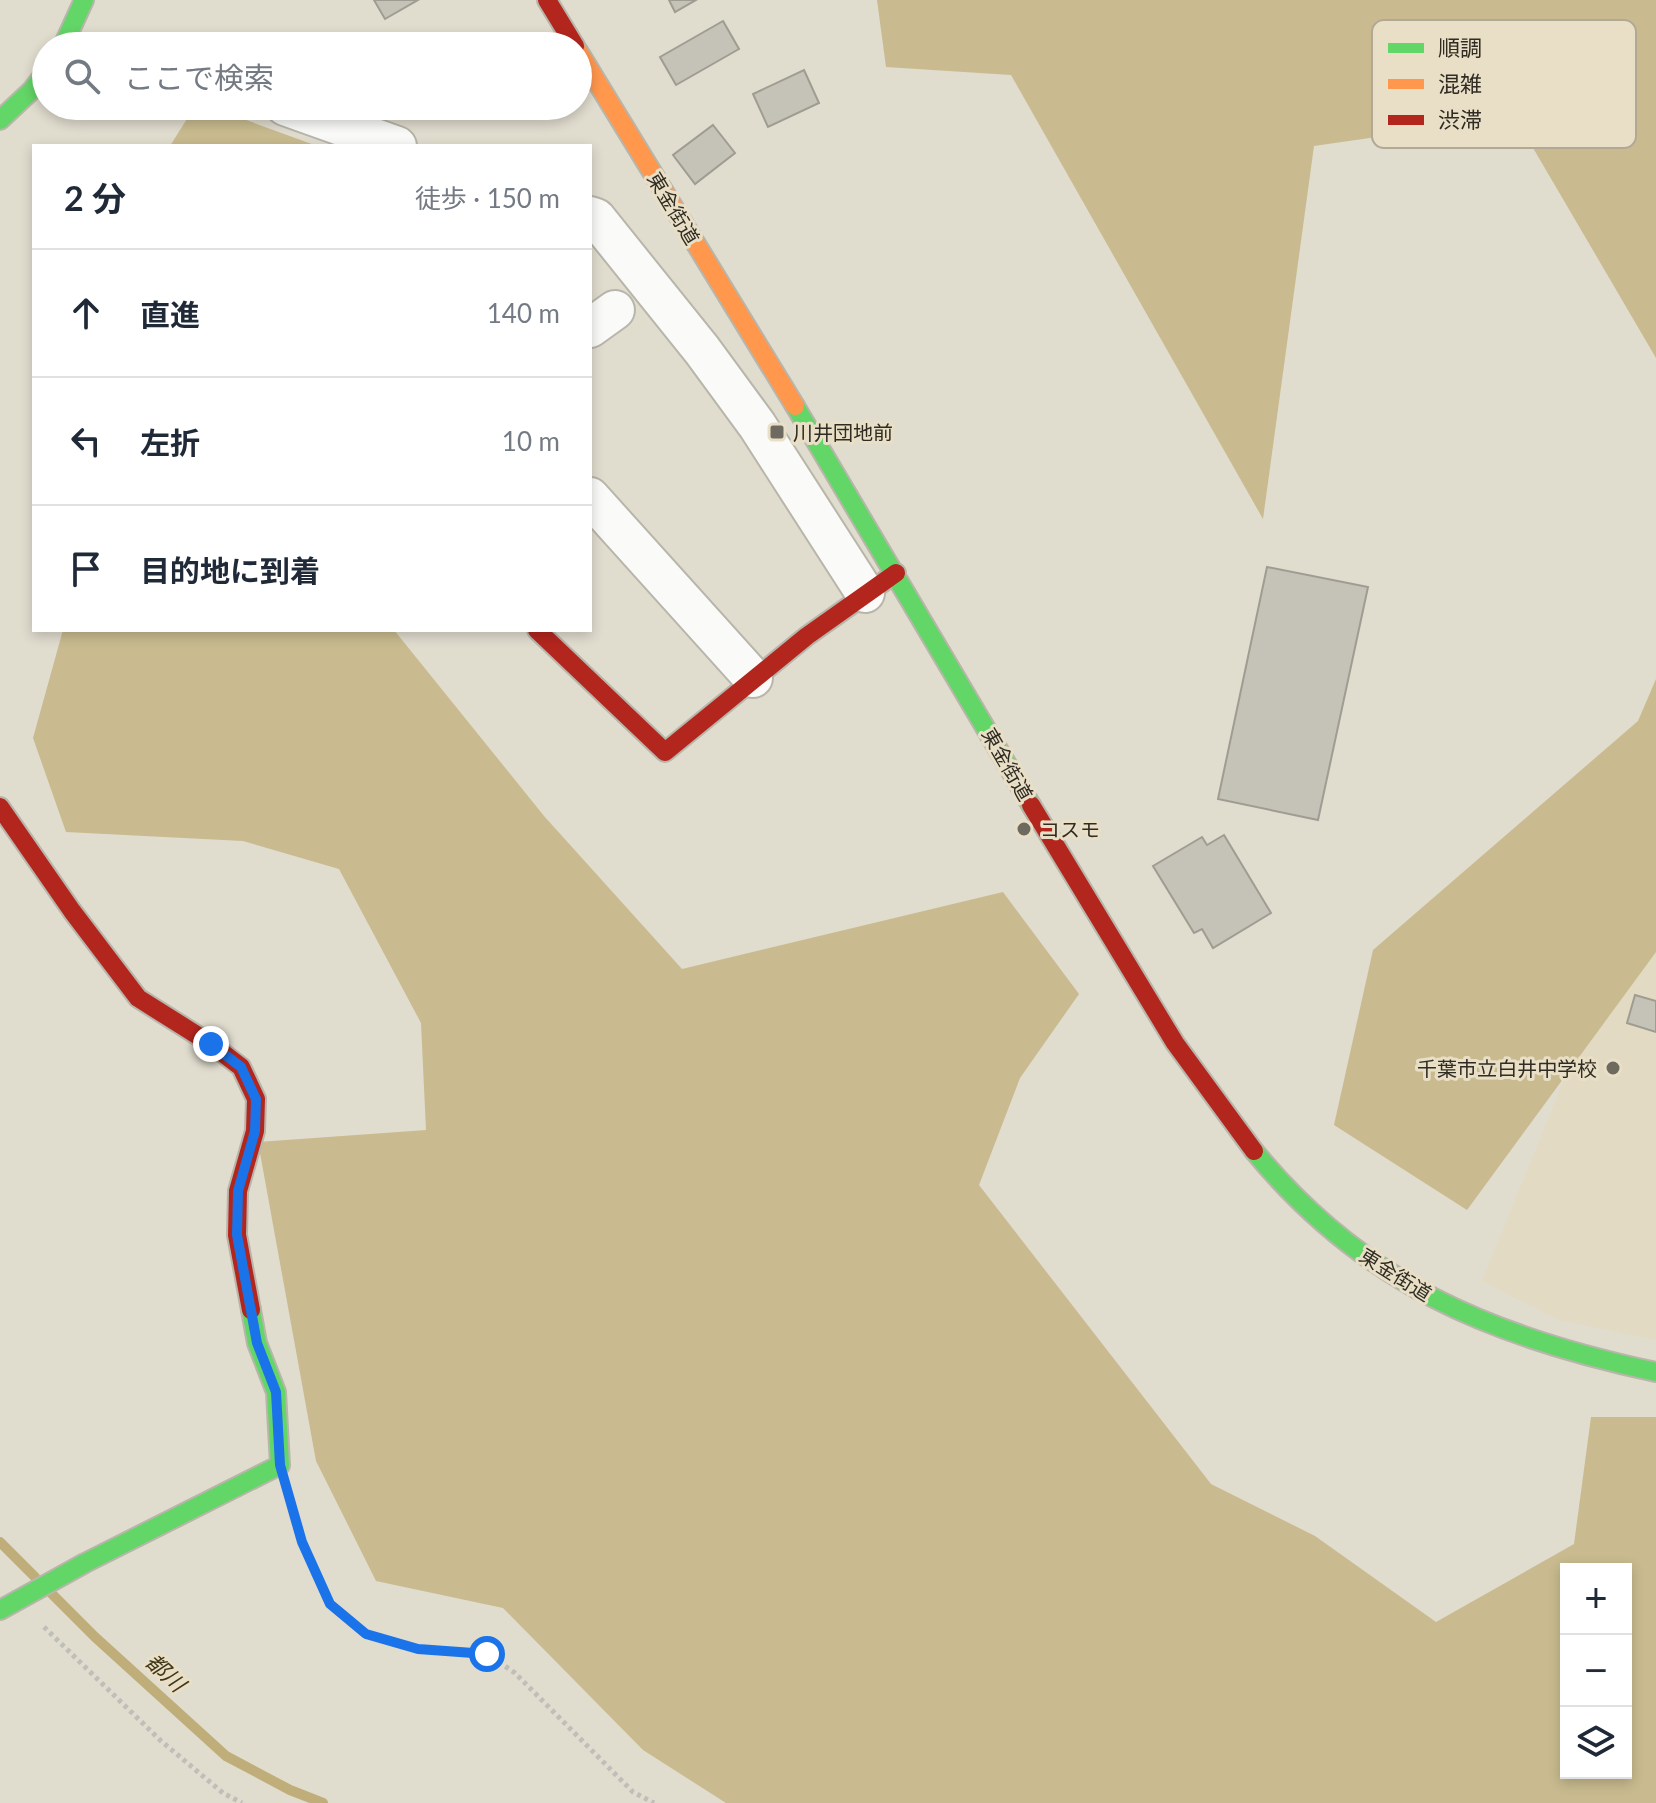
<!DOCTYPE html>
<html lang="ja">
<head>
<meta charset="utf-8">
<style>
	:root { --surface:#fff; --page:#f2f2f3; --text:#1f2937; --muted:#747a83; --line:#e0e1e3 }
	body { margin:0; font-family:Lato,"Noto Sans JP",sans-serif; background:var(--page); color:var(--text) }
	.controls { position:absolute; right:24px; bottom:24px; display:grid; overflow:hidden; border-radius:0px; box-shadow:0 4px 12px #0003 }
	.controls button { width:72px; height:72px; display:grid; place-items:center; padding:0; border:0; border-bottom:2px solid var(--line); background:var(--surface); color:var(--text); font:40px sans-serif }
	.stop { position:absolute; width:24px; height:24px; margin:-18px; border:6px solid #1a73e8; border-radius:50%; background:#fff }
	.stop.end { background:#1a73e8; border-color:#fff; box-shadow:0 2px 8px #0008 }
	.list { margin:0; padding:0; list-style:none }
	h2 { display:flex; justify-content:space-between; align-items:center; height:104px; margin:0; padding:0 32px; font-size:34px }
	h2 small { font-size:26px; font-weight:400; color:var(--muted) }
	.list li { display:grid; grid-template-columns:52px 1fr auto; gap:24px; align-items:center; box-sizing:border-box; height:128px; padding:0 32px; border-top:2px solid var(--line) }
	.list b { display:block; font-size:30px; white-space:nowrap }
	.list em { font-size:26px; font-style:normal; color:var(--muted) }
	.icon { flex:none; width:44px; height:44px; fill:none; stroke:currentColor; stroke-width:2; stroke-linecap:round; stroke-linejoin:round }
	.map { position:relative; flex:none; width:1656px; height:1803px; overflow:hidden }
	.search { position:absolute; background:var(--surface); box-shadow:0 4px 12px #0003; left:32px; top:32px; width:560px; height:88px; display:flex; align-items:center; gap:20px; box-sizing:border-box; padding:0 28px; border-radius:44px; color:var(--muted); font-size:30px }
	.panel { position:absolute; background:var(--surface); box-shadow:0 4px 12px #0003; left:32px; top:144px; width:560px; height:488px; border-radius:0px }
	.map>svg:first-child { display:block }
	.built { fill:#e2dac2 }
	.forest { fill:#c9bb8f; fill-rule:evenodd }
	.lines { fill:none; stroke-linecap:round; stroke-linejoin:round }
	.stream { stroke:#bfae79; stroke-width:10 }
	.building { fill:#c5c2b7; stroke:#9f9c91; stroke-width:2 }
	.street-casing { stroke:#b8b5aa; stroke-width:42 }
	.fast-casing { stroke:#b8b5aa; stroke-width:22 }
	.slow-casing { stroke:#b8b5aa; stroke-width:22 }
	.jam-casing { stroke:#b8b5aa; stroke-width:22 }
	.path { stroke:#c0beb9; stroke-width:5; stroke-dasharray:4 4; stroke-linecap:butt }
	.street { stroke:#fafaf8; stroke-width:38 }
	.fast { stroke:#63d668; stroke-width:18 }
	.slow { stroke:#ff974d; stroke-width:18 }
	.jam { stroke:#b3261e; stroke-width:18 }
	.route { stroke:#1a73e8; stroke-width:10 }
	.poi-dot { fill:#6e6a5f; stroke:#e8dfc6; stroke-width:3 }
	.labels { text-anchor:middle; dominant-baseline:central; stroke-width:6; stroke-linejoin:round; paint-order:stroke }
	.street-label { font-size:20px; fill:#302c23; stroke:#e8dfc6 }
	.poi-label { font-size:20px; fill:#302c23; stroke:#e8dfc6; text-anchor:start }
	.water-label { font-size:22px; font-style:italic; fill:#413718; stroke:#e8dfc6 }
	.key { fill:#e8dfc6; stroke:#b1a995; stroke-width:2 }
	.key-label { font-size:22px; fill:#302c23 }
</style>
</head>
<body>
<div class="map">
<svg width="1656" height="1803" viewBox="0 0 1656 1803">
	<rect width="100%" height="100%" fill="#e0dcce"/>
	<path class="built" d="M1656,855V1340L1559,1320L1482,1281Z"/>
	<g class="forest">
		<path d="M877,0H1656V358L1515,117L1314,146L1263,519L1011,75L886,67Z"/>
		<path d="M195,106H208L317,146H170Z"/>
		<path d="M63,630H394L544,816L682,969L1003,892L1079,994L1020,1078L979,1185L1211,1484L1315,1536L1436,1622L1574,1544L1591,1417H1656V1803H726L643,1750L503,1608L376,1581L316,1461L258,1142L426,1130L421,1023L339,869L243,841L66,832L33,738ZM1566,1569H1626V1773H1566Z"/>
		<path d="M1656,679V952L1467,1210L1334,1125L1373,950L1638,721Z"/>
	</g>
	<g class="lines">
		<g class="stream">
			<path d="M0,1542L35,1577"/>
			<path d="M52,1594L95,1637L226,1756L290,1790L323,1803"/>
		</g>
	</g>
	<g class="building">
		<path d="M374,0H418L385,19Z"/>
		<path d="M669,0H696L675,12Z"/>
		<path d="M723,21L739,49L676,85L660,57Z"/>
		<path d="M804,70L819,103L768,127L753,94Z"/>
		<path d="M713,125L735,153L695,184L673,155Z"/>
		<path d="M1267,567L1368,587L1318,820L1218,799Z"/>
		<path d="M1224,835L1271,913L1213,948L1202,929L1194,933L1153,866L1202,837L1207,845Z"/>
		<path d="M1635,995L1656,1001V1032L1627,1023Z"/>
	</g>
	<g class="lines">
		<g class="street-casing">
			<g id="street">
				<path d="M285,106L397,146"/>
				<path d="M590,216L596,218L702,350L757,425L865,593"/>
				<path d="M590,328L615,310"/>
				<path d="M590,497L753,678"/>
			</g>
		</g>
		<g class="fast-casing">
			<g id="fast">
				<path d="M63,46L84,0"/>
				<path d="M0,120L32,90L46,72"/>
				<path d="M795,406L1031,805"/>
				<path d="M1254,1151C1363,1284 1492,1337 1656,1372"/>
				<path d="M0,1610L85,1563L280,1465L276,1392L257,1343L251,1310"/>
			</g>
		</g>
		<g class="slow-casing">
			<path id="slow" d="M578,51L795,406"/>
		</g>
		<g class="jam-casing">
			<g id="jam">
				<path d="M547,0L575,46"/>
				<path d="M537,630L665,752L807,636L896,573"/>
				<path d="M1031,805L1175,1043L1254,1151"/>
				<path d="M0,807L72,911L138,998L211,1044L241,1067L256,1099L255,1131L238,1191L237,1235L251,1310"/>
			</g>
		</g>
		<g class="path">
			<path d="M290,1500L302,1542L330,1604L366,1634L418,1649L487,1654L515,1673L633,1792L654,1803"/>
			<path d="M44,1627L160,1740L223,1793L242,1803"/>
		</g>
		<use href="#street" class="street"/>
		<use href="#fast" class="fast"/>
		<use href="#slow" class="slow"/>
		<use href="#jam" class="jam"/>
	</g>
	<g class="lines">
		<path class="route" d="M211,1044L241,1067L256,1099L255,1131L238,1191L237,1235L257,1343L276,1392L280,1465L302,1542L330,1604L366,1634L418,1649L487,1654"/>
	</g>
	<g class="poi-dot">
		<rect x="769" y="424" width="16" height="16" rx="4"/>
		<circle cx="1024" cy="829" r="8"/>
		<circle cx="1613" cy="1068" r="8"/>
	</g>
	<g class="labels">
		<g class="street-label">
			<text transform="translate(674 208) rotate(59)">東金街道</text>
			<text transform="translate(1008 764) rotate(60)">東金街道</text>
			<text transform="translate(1396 1274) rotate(32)">東金街道</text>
		</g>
		<g class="poi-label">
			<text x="793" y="432">川井団地前</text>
			<text x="1040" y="829">コスモ</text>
			<text x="1597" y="1068" text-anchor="end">千葉市立白井中学校</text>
		</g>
		<g class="water-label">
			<text transform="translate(166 1672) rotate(43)">都川</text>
		</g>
	</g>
	<rect x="1372" y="20" width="264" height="128" rx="12" class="key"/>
	<rect x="1388" y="43" width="36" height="10" fill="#63d668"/>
	<rect x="1388" y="79" width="36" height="10" fill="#ff974d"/>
	<rect x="1388" y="115" width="36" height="10" fill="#b3261e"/>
	<g class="key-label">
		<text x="1438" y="56">順調</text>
		<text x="1438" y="92">混雑</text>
		<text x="1438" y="128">渋滞</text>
	</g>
</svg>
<div class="controls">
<button>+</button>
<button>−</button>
<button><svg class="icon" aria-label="layers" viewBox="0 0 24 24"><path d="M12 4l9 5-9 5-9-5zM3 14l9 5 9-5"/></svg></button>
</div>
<div class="stop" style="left:487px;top:1654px"></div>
<div class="stop end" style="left:211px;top:1044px"></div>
<div class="search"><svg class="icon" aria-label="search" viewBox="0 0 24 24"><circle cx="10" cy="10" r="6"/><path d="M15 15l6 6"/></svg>ここで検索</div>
<section class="panel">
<h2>2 分<small>徒歩 · 150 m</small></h2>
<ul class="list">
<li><svg class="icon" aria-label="ahead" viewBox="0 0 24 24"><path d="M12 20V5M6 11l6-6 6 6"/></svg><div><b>直進</b></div><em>140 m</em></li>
<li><svg class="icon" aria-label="left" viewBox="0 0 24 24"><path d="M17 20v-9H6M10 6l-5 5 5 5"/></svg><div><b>左折</b></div><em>10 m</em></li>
<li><svg class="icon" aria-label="arrive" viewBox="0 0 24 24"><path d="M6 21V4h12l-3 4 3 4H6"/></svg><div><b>目的地に到着</b></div></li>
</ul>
</section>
</div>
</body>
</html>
